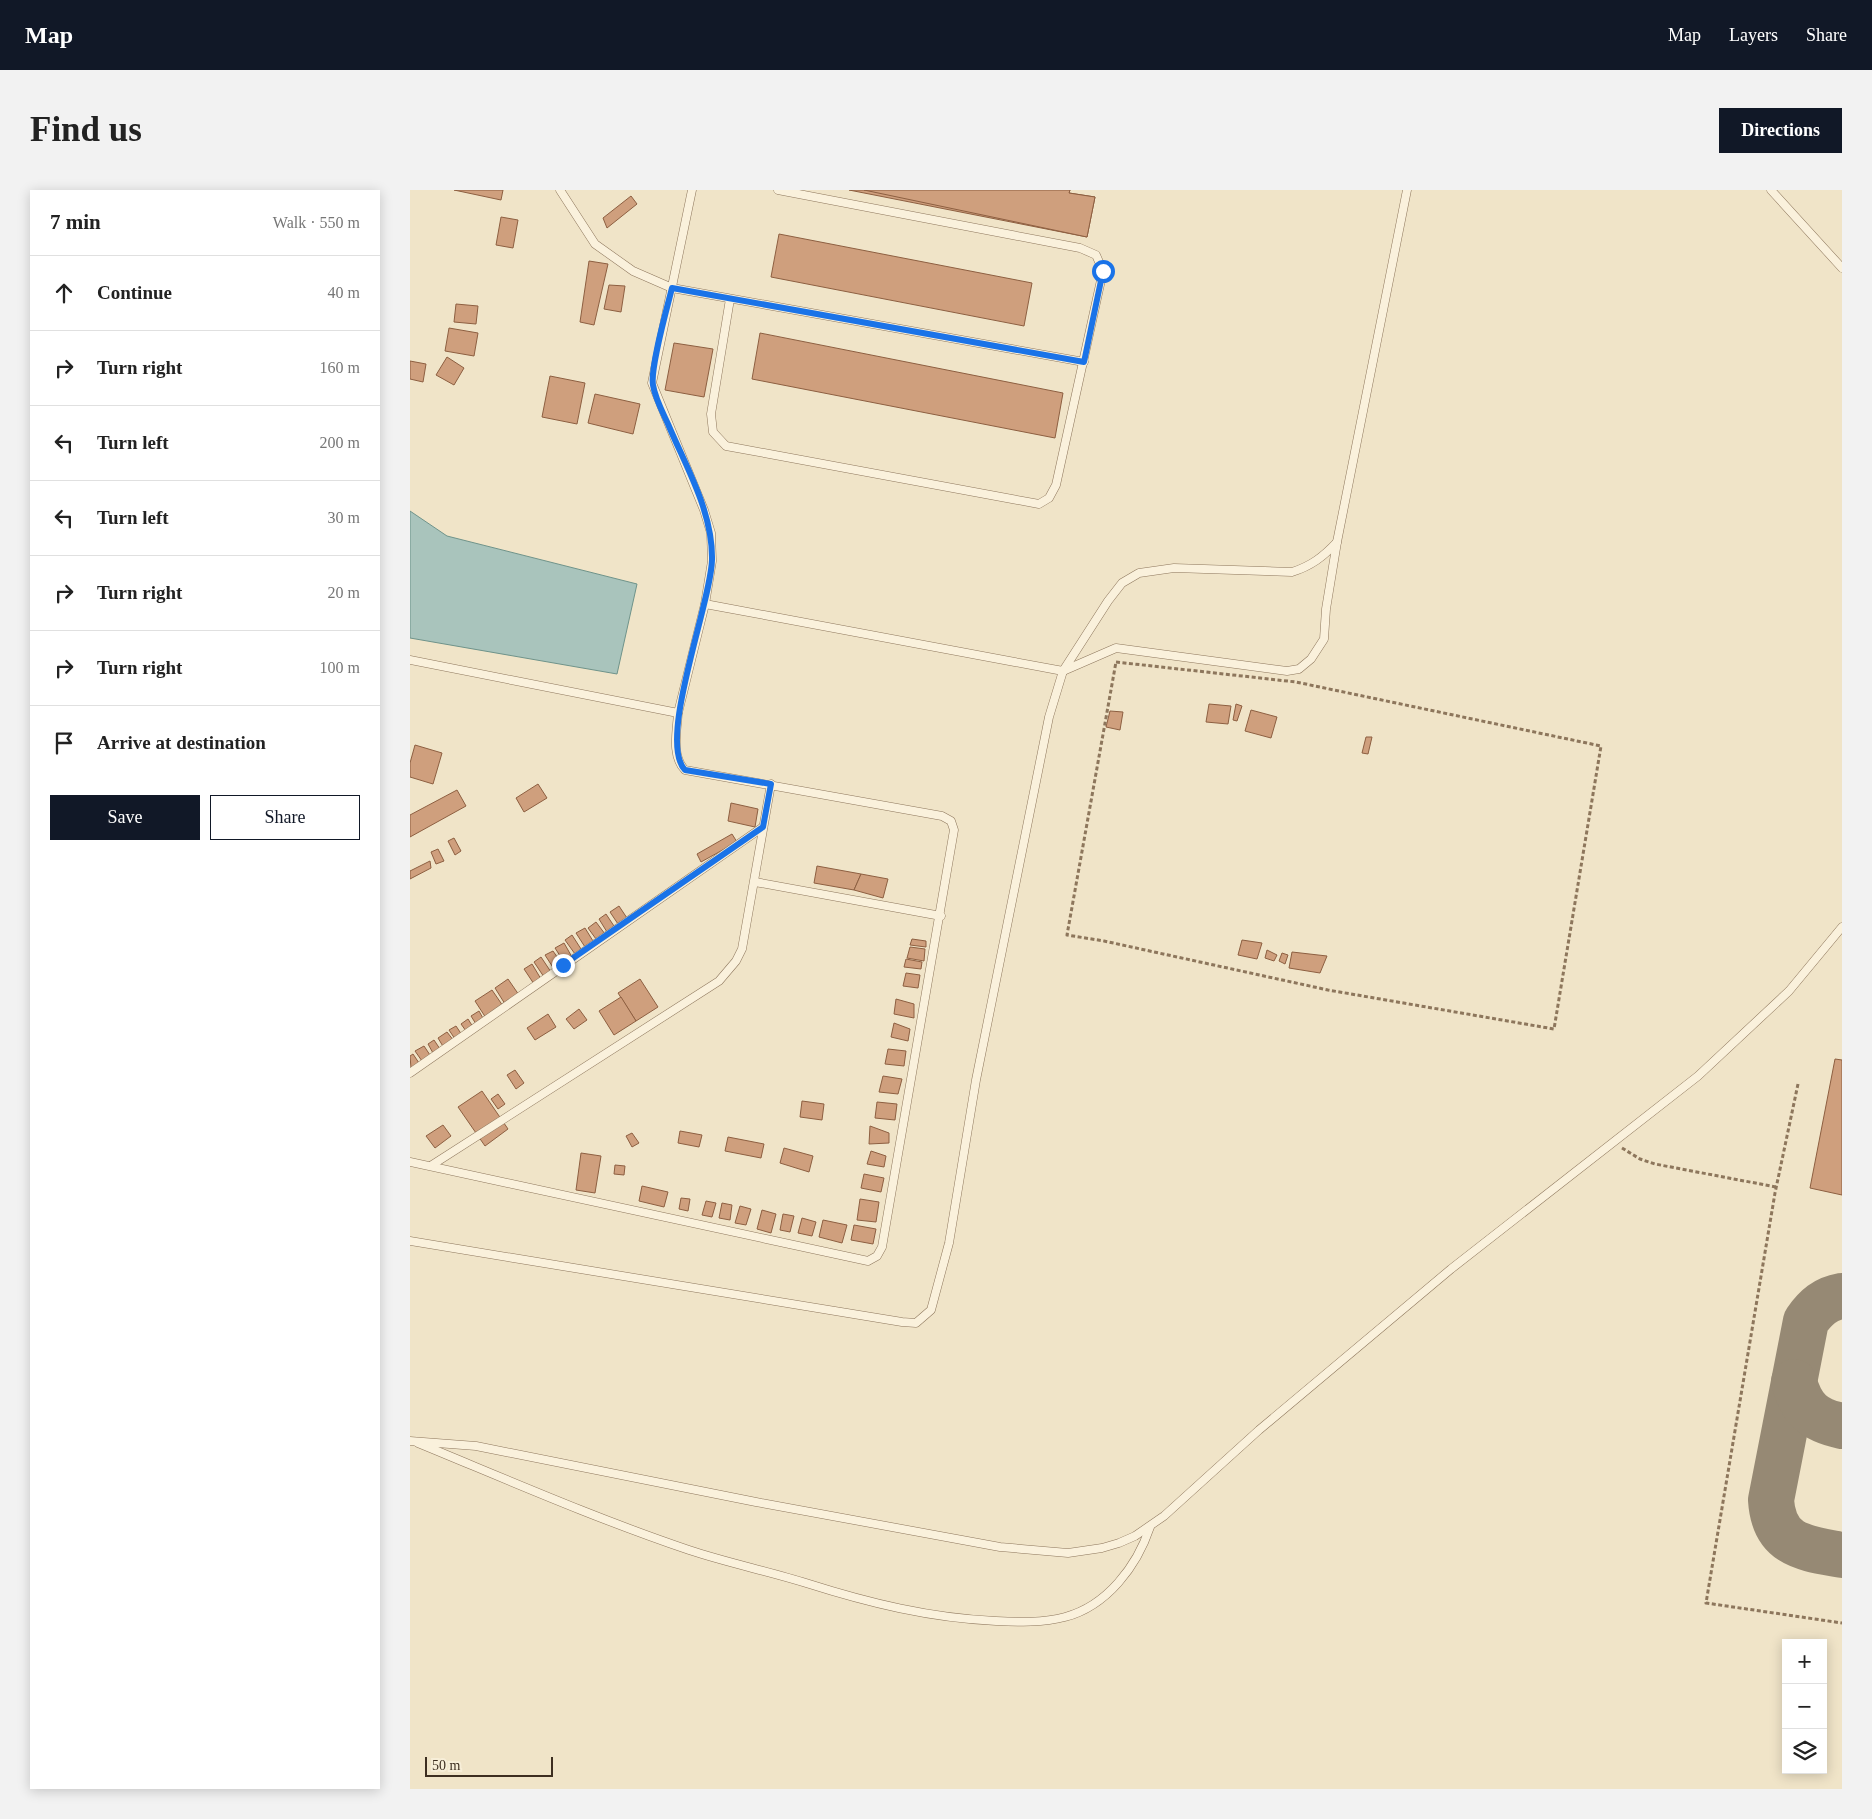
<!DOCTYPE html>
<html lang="en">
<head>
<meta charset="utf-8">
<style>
	:root { --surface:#fff; --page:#f2f2f2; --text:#222; --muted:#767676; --line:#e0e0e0; --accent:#111827 }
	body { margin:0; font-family:"Times New Roman",serif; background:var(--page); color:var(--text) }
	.controls { position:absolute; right:15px; bottom:15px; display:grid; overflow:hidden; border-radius:0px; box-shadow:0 2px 12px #0003 }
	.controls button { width:45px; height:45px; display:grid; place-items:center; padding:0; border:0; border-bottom:1px solid var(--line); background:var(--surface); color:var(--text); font:25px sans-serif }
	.scale { position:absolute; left:15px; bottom:12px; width:128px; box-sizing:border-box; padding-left:5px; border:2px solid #3d2e20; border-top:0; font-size:14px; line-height:18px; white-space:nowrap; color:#3d2e20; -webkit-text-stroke:4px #f7eed8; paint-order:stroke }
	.stop { position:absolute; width:15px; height:15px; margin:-11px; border:4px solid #1a73e8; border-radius:50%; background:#fff }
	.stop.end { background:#1a73e8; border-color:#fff; box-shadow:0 1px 5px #0008 }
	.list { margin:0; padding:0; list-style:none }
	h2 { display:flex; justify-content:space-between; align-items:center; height:65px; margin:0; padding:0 20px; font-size:21px }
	h2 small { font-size:16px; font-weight:400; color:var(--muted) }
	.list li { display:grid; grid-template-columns:32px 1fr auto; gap:15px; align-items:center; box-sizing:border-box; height:75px; padding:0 20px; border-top:1px solid var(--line) }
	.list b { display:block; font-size:19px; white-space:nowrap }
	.list em { font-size:16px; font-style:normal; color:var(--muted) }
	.actions { display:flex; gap:10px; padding:15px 20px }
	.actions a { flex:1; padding:11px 0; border:1px solid var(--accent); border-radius:0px; text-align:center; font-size:18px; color:var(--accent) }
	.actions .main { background:var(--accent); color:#fff }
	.icon { flex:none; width:28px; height:28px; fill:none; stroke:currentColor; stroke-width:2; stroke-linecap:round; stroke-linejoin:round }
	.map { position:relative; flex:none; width:1432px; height:1599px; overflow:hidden; border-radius:0px }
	header { display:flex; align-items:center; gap:30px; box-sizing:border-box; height:70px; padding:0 25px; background:var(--accent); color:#fff }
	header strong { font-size:24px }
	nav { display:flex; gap:28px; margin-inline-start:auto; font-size:18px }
	.intro { display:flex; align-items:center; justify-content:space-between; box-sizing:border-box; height:120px; padding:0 30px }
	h1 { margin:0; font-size:35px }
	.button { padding:12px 22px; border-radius:0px; background:var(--accent); color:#fff; font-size:18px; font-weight:700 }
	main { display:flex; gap:30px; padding:0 30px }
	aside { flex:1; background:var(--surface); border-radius:0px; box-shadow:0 2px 12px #0003 }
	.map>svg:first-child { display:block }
	.water { fill:#a9c4bc; stroke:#6f938a }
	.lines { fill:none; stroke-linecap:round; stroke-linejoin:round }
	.taxiway { stroke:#968974; stroke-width:46 }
	.building { fill:#cf9f7d; stroke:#8d5f41 }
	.service-casing { stroke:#8d765c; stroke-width:9 }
	.path { stroke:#8d765c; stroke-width:3; stroke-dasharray:4 2.5; stroke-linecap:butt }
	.service { stroke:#faf1dc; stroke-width:8 }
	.route { stroke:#1a73e8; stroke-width:6 }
</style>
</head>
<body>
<header>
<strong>Map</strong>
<nav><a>Map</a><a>Layers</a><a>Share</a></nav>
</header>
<div class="intro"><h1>Find us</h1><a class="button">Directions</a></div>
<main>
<aside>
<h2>7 min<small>Walk · 550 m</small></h2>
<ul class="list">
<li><svg class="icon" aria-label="ahead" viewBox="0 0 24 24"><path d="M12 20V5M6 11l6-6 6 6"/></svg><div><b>Continue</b></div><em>40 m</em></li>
<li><svg class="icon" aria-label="right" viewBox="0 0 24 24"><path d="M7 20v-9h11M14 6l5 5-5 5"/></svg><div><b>Turn right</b></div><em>160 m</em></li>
<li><svg class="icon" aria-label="left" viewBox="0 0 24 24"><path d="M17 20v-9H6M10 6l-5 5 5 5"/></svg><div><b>Turn left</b></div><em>200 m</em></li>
<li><svg class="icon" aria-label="left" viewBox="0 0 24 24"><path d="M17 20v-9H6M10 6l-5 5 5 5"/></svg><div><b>Turn left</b></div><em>30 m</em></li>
<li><svg class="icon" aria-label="right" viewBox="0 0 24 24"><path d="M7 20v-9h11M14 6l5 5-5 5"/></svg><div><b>Turn right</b></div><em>20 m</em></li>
<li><svg class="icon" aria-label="right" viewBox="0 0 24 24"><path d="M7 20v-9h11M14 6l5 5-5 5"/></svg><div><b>Turn right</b></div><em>100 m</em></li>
<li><svg class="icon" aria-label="arrive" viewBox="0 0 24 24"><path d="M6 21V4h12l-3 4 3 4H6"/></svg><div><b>Arrive at destination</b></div></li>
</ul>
<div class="actions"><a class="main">Save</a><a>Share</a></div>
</aside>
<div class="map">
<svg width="1432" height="1599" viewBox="0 0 1432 1599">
	<rect width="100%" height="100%" fill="#f0e4c8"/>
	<path class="water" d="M0,321L37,346L227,394L207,484L0,448Z"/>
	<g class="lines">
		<g class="taxiway">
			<path d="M1432,1106C1415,1109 1406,1117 1396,1131L1361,1310C1364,1356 1394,1358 1432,1365"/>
			<path d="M1384,1192C1392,1220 1404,1230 1432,1236"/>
		</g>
	</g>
	<g class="building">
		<path d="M44,0H93L91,10Z"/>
		<path d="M439,0H660L659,3L685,7L677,47Z"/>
		<path d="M454,0H660L659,3L685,7L677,47Z"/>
		<path d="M221,6L227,14L197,38L193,28Z"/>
		<path d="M91,27L108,30L103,58L86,55Z"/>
		<path d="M369,44L622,93L614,136L361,87Z"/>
		<path d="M179,71L198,74L184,135L170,132Z"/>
		<path d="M199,95L215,96L211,122L194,119Z"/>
		<path d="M46,114L68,116L66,134L44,132Z"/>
		<path d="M39,138L68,143L64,166L35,161Z"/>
		<path d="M350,143L653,203L645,248L342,189Z"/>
		<path d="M264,153L303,159L294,207L255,200Z"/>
		<path d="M37,167L54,178L44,195L26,185Z"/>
		<path d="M0,171L16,174L13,192L0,189Z"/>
		<path d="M140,186L175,193L167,234L132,227Z"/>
		<path d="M185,204L230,214L223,244L178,233Z"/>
		<path d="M799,514L821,516L818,534L796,532Z"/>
		<path d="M826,514L832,516L827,531L823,530Z"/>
		<path d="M841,520L867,527L861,548L835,541Z"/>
		<path d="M700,521L713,522L710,540L696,537Z"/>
		<path d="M956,547H962L958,564L952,563Z"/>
		<path d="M5,555L32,563L23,594L0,587V573Z"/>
		<path d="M128,594L137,608L114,622L106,608Z"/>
		<path d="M47,600L56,616L0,647V625Z"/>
		<path d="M321,613L348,619L345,637L318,631Z"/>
		<path d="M322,644L327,652L291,672L287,664Z"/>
		<path d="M44,648L51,661L45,665L38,651Z"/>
		<path d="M28,659L34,671L26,674L21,662Z"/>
		<path d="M20,671L21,678L0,689V681Z"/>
		<path d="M407,676L451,684L444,700L404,693Z"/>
		<path d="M451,684L478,689L473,708L444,700Z"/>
		<path d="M209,716L217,728L208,734L200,722Z"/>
		<path d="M196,724L204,736L197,742L189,729Z"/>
		<path d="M186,732L195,744L186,749L178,738Z"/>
		<path d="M175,738L183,751L175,757L166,743Z"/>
		<path d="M162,745L171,759L165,764L155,750Z"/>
		<path d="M502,749L516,751V757L500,755Z"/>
		<path d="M832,750L852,753L847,769L828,765Z"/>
		<path d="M154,753L162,767L154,772L145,758Z"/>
		<path d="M500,757L515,759L514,771L497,768Z"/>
		<path d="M857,760L867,765L864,771L855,768Z"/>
		<path d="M143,761L152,774L144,779L135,765Z"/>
		<path d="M882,762L917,766L910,783L879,778Z"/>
		<path d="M872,763L878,765L875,774L869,771Z"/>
		<path d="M131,767L141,782L134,787L124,772Z"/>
		<path d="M496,769L512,772L511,779L494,777Z"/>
		<path d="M122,774L131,789L124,794L114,779Z"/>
		<path d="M496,783L510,785L508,798L493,796Z"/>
		<path d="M98,789L109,805L95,814L85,798Z"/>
		<path d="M230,789L248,817L226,831L208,803Z"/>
		<path d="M82,800L93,816L76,828L65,811Z"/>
		<path d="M211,807L226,831L204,845L189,821Z"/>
		<path d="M486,809L504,814V828L484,824Z"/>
		<path d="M169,819L177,830L164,839L156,829Z"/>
		<path d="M69,821L74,830L66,834L61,826Z"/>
		<path d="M138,824L146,837L125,850L117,838Z"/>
		<path d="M58,829L63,837L56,841L51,834Z"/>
		<path d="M484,833L500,839L498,851L481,847Z"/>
		<path d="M46,836L52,845L45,849L39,840Z"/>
		<path d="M37,842L44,851L34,858L28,848Z"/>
		<path d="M24,850L30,859L23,863L18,854Z"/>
		<path d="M14,856L20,865L12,871L5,861Z"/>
		<path d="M478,859L496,861L494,876L475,874Z"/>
		<path d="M3,864L9,873L1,878L0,866Z"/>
		<path d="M1425,869L1432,870V1005L1400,998Z"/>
		<path d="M105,880L114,893L106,899L97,885Z"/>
		<path d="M473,886L492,889L488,904L469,902Z"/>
		<path d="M72,901L98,939L75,956L48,917Z"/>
		<path d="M88,904L95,914L88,919L81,909Z"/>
		<path d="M392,911L414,914L412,930L390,927Z"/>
		<path d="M467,912L487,914L485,930L465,928Z"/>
		<path d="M33,935L41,946L25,958L16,946Z"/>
		<path d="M460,936L479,943V953L459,954Z"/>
		<path d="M270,941L292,945L289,957L268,953Z"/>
		<path d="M222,943L229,953L222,957L216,946Z"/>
		<path d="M318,947L354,954L351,968L315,961Z"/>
		<path d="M374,958L403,966L399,982L370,973Z"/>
		<path d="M461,961L476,966L474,977L457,974Z"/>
		<path d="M171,963L191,966L185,1003L166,1000Z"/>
		<path d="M205,975L215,976L214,985L204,984Z"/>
		<path d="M454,984L474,988L471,1002L451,998Z"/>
		<path d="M232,996L258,1002L254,1017L229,1011Z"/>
		<path d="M271,1008L280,1009L278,1021L269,1019Z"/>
		<path d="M450,1009L469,1012L466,1032L447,1030Z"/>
		<path d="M296,1011L306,1013L302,1027L292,1025Z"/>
		<path d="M312,1013L322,1015L320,1030L309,1028Z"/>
		<path d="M330,1016L341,1019L336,1035L325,1033Z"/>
		<path d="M352,1020L366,1024L361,1043L347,1039Z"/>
		<path d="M373,1024L384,1026L380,1042L370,1040Z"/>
		<path d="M392,1028L406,1032L402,1046L388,1043Z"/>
		<path d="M413,1030L437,1035L432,1053L409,1047Z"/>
		<path d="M444,1035L466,1039L463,1054L441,1050Z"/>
	</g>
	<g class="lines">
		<g class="service-casing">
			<g id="service">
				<path d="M150,0L185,54L223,81L262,98L674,172"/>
				<path d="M1361,0L1432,78"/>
				<path d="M320,109L301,224L303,242L316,256L629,314L639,308L646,295L693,81L686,65L670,58L368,0"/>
				<path d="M295,414L653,481L706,458L877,481L889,479L901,469L914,449L916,419L927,352L997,0"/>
				<path d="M0,470L268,523L295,414L302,371L301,343L294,320L242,193L282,0"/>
				<path d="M345,692L531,726"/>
				<path d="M0,883L353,637"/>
				<path d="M0,972L458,1071L467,1066L472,1057L544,640L541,631L532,626L275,580C261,566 267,541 268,523"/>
				<path d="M22,975L309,791L326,771L332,759L361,594"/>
				<path d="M0,1051L492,1132L506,1133L521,1120L539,1053L566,890L639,527L653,481L698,411L712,393L729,383L764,378L882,382C901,376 913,367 927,352"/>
				<path d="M0,1251L66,1256L346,1312L590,1357L658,1363L692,1358L709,1353L725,1346L754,1326L849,1240L1041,1079L1288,886L1379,801L1432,737"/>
				<path d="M8,1253C98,1290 187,1329 279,1360C318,1373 358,1381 396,1393C459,1413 520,1428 586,1431C609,1432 633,1433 655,1427C697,1416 727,1376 740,1337"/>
			</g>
		</g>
		<g class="path">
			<path d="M706,472L886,492L1191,556L1144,839L918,800L694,751L657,745Z"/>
			<path d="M1388,894L1365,1003L1296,1413L1432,1433"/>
			<path d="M1212,958L1230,969L1245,974L1366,997"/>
		</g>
		<use href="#service" class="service"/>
	</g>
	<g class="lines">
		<path class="route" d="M153,775L353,637L361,594L275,580C247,551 301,413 302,370C303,322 276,277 258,234C252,221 245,208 243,195C240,178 257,118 262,98L674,172L693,81"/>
	</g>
</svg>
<div class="controls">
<button>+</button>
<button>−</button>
<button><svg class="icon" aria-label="layers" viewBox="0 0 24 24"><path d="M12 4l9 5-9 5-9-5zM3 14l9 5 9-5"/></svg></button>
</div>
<div class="scale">50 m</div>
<div class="stop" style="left:693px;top:81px"></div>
<div class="stop end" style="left:153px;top:775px"></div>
</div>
</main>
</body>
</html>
